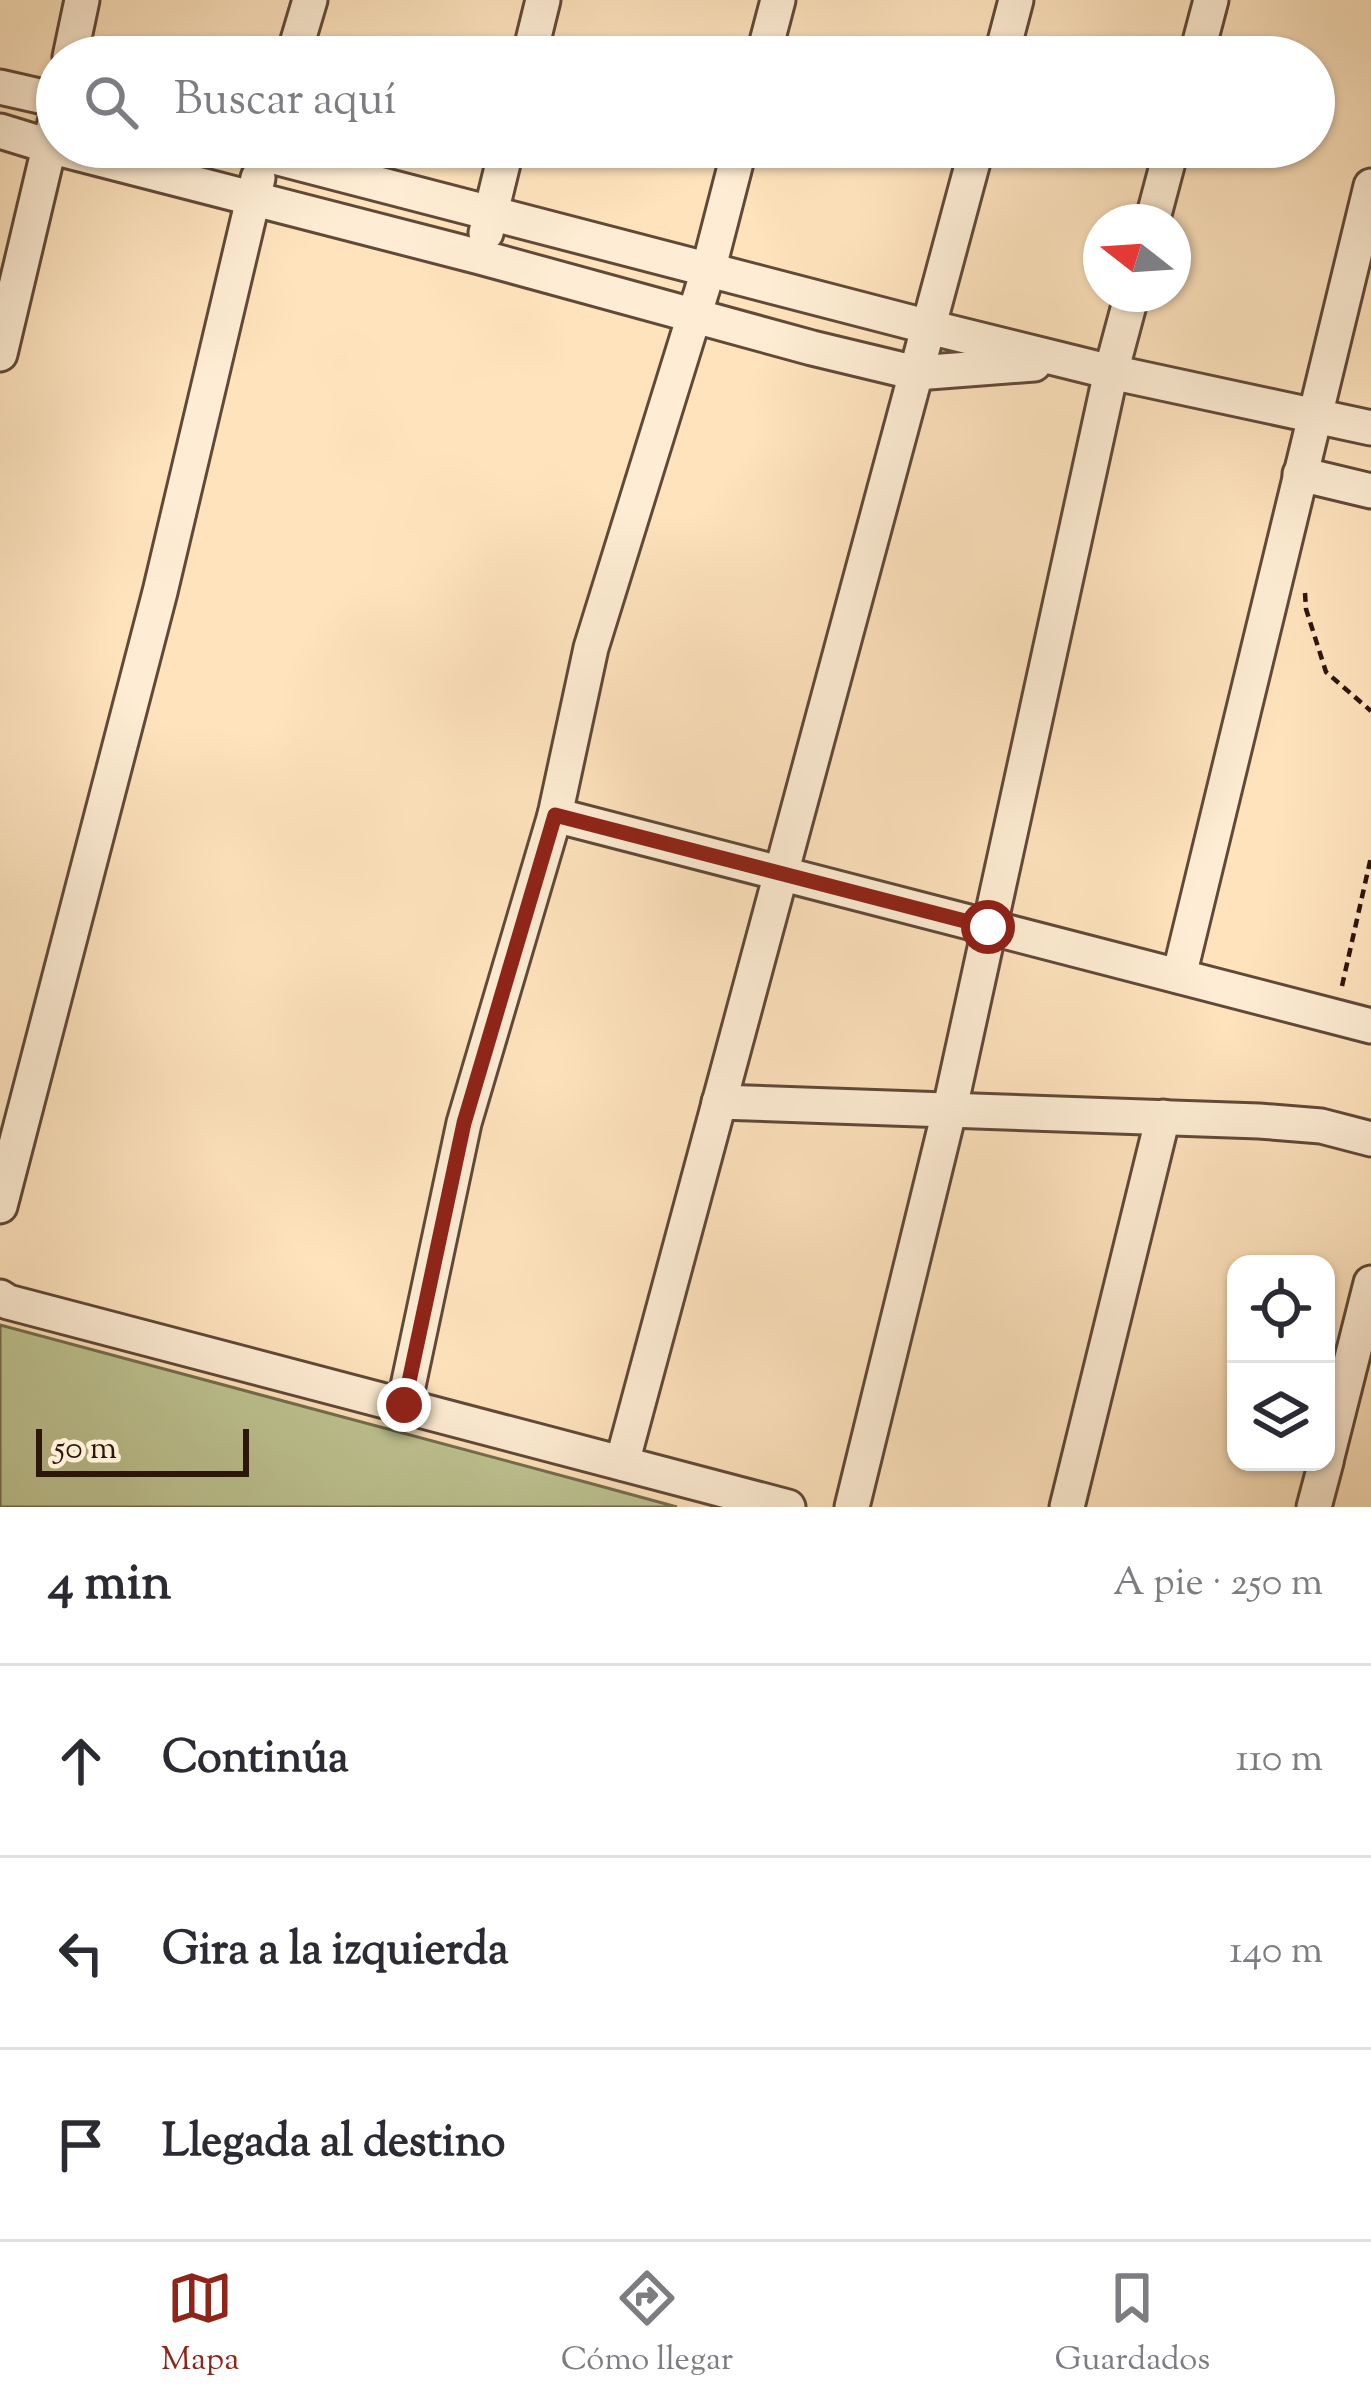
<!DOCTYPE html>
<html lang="es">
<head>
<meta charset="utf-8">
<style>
	:root { --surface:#fff; --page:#f7f7f7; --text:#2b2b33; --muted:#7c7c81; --line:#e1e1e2; --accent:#8f2418 }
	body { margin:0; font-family:"Sorts Mill Goudy",serif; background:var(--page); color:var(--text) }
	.controls { position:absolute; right:36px; bottom:36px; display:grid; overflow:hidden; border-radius:24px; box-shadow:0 3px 9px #0004 }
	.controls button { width:108px; height:108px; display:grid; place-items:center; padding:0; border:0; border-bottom:3px solid var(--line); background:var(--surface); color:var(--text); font:60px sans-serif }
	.compass { position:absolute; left:1083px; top:204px; width:108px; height:108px; border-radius:50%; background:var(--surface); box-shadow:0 3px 9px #0004; rotate:287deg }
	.scale { position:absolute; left:36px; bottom:30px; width:213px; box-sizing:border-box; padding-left:12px; border:6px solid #2d160b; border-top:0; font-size:33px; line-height:42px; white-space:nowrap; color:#2d160b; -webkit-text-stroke:9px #feedd4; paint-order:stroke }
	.stop { position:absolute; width:36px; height:36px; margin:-27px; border:9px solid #8f2418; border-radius:50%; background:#fff }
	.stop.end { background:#8f2418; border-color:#fff; box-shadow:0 3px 12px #0008 }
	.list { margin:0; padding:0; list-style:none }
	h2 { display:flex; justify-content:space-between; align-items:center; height:156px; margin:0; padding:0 48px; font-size:51px }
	h2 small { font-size:39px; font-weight:400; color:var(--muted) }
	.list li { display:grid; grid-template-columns:78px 1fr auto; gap:36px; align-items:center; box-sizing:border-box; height:192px; padding:0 48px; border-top:3px solid var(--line) }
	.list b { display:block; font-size:45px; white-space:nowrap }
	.list em { font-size:39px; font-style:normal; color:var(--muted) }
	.icon { flex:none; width:66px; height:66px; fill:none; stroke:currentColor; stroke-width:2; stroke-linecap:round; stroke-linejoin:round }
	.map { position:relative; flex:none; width:1371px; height:1507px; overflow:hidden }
	.search { position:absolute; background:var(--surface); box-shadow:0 3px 9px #0004; left:36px; right:36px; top:36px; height:132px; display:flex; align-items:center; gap:30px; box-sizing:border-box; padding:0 42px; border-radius:66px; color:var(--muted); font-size:45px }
	.sheet { height:732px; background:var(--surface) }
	nav { display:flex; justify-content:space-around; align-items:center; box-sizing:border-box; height:168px; border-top:3px solid var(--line); background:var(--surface); font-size:33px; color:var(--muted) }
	nav a { display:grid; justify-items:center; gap:6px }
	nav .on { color:var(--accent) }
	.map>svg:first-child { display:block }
	.green { fill:#bec492; stroke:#766d4e; stroke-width:3 }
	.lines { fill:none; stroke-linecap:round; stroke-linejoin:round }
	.minor-casing { stroke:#614938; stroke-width:39 }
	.path { stroke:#2d160b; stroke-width:4.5; stroke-dasharray:9 6; stroke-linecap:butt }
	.minor { stroke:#feedd4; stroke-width:33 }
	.route { stroke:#8f2418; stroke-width:15 }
</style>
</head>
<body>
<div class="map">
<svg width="1371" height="1507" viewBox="0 0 1371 1507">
	<rect width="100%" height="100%" fill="#fee3bd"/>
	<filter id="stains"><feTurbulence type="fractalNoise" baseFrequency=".00167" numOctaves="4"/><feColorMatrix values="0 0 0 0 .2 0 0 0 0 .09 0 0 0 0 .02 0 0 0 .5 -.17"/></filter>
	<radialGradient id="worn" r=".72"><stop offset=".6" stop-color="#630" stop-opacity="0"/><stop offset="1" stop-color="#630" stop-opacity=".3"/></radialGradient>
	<path class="green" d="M0,1325L589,1483L677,1507H0Z"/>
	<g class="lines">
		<g class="minor-casing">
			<g id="minor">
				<path d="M70,57L82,0"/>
				<path d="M293,57L310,0"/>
				<path d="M529,57L543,0"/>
				<path d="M763,57L778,0"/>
				<path d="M1001,57L1016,0"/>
				<path d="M1196,57L1211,0"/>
				<path d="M0,87L57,100"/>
				<path d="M0,131L49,146L480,257L812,348L916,373L1034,364"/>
				<path d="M236,147L929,327L1111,372L1371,428"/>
				<path d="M1152,222L1172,147"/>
				<path d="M486,233L507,147"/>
				<path d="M0,354L57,114"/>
				<path d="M1300,474L1371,491"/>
				<path d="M555,815L1371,1026"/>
				<path d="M1179,976L1371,186"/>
				<path d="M719,1102L1259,1121L1321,1126L1371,1139"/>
				<path d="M0,1206L160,592L258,178"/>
				<path d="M0,1297L8,1302L788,1507"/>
				<path d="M404,1405L464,1123L555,815L591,648L708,271L740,147"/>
				<path d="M1326,1461L1371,1283"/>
				<path d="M622,1463L977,147"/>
				<path d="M852,1507L950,1108L1111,372L1132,294"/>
				<path d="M1067,1507L1163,1117"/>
				<path d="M1314,1507L1326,1462"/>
			</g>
		</g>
		<g class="path">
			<path d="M1305,593L1306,609L1326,672L1371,711"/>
			<path d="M1342,986L1371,857"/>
		</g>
		<use href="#minor" class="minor"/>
	</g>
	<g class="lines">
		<path class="route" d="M404,1405L464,1123L555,815L988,927"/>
	</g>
	<rect width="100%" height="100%" filter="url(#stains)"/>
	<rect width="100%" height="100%" fill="url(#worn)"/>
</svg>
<div class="controls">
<button><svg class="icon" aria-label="locate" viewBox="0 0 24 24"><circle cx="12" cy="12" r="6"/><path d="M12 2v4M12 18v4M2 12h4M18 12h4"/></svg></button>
<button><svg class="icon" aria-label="layers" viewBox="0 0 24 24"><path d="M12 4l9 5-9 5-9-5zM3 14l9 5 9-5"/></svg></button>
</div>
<svg class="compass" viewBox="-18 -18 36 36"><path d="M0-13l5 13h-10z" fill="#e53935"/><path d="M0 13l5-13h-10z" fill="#7c7c81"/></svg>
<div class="scale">50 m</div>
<div class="stop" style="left:988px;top:927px"></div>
<div class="stop end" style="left:404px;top:1405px"></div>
<div class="search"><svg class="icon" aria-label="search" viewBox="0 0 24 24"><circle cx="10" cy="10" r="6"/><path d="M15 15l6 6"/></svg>Buscar aquí</div>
</div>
<section class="sheet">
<h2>4 min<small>A pie · 250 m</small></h2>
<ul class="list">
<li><svg class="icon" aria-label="ahead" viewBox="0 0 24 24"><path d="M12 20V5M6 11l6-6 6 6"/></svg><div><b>Continúa</b></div><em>110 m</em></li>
<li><svg class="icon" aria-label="left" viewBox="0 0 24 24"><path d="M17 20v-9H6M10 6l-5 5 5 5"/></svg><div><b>Gira a la izquierda</b></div><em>140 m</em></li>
<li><svg class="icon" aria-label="arrive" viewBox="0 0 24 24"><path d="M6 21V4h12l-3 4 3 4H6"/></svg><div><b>Llegada al destino</b></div></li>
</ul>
</section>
<nav>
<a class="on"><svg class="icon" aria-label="map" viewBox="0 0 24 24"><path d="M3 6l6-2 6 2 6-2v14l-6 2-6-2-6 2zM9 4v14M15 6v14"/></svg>Mapa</a>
<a><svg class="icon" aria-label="directions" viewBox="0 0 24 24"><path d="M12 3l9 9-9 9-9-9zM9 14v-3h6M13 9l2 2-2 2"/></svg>Cómo llegar</a>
<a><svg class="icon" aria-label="saved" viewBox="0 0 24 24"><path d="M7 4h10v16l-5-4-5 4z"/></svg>Guardados</a>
</nav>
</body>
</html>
